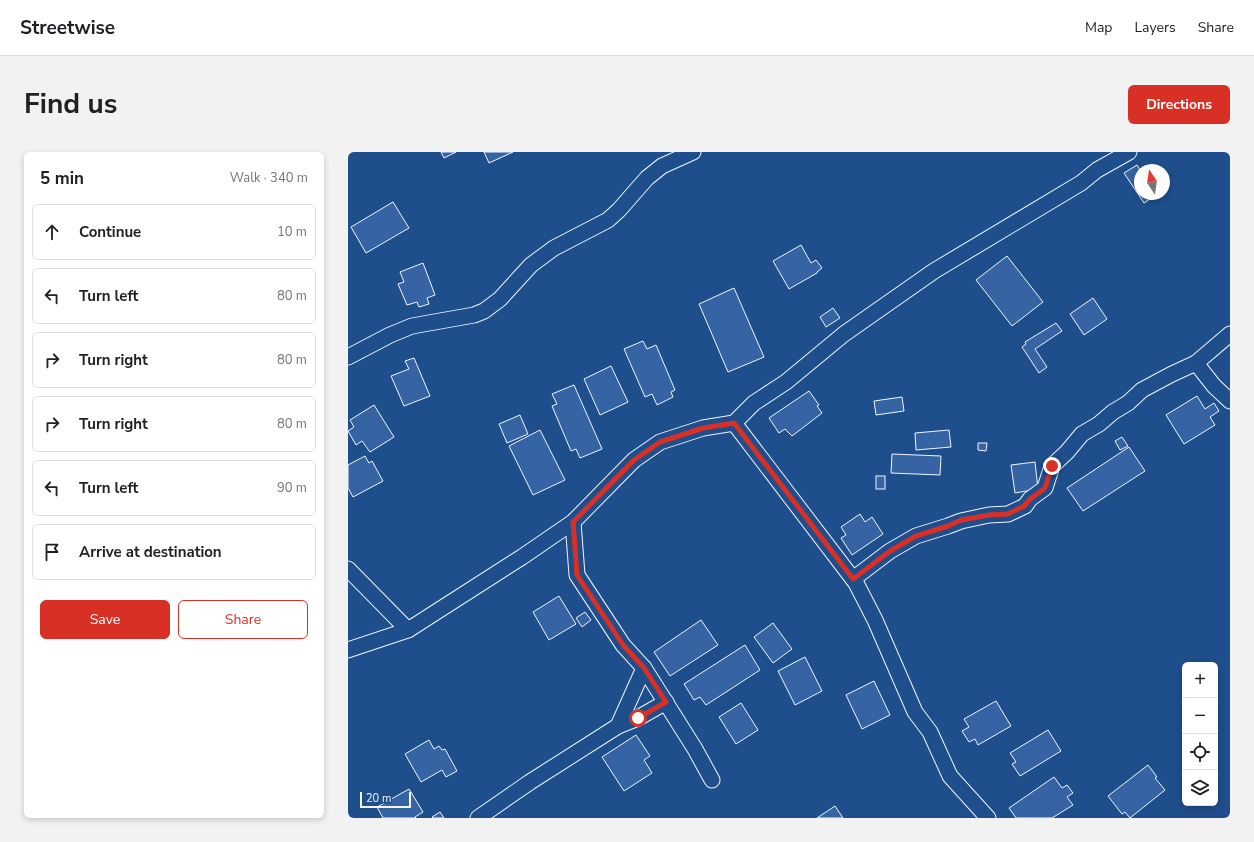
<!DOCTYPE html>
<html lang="en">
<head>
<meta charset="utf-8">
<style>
	:root { --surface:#fff; --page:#f2f2f2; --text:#202124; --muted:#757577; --line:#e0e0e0; --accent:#d93025 }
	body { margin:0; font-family:"Nunito Sans",sans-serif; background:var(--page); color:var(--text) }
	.controls { position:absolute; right:12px; bottom:12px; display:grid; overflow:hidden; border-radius:6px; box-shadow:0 2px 6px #0003 }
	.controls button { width:36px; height:36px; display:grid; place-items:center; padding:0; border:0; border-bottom:1px solid var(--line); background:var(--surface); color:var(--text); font:20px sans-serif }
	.compass { position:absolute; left:786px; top:12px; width:36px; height:36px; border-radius:50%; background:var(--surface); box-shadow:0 2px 6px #0003; rotate:347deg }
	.scale { position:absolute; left:12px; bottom:10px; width:51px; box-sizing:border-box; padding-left:4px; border:2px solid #f2f6ff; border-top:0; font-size:11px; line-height:14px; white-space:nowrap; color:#f2f6ff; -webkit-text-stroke:3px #1f4e8c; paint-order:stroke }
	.stop { position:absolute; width:12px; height:12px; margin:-9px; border:3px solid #d93025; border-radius:50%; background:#fff }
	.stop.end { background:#d93025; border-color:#fff; box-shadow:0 1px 4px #0008 }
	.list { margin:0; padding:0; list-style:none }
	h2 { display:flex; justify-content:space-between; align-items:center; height:52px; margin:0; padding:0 16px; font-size:17px }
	h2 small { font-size:13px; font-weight:400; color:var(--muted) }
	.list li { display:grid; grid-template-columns:26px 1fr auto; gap:12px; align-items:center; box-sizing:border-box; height:56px; margin:0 8px 8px; padding:0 8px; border:1px solid var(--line); border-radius:6px }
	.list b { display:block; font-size:15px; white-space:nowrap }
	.list em { font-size:13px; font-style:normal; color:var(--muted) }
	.actions { display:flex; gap:8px; padding:12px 16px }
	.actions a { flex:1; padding:9px 0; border:1px solid var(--accent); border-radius:6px; text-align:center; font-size:14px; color:var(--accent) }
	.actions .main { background:var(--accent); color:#fff }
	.icon { flex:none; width:22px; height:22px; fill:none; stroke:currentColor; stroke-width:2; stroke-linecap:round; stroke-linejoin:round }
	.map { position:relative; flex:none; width:882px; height:666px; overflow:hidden; border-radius:6px }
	header { display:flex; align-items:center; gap:24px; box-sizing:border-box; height:56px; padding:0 20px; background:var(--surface); border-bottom:1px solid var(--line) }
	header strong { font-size:19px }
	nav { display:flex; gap:22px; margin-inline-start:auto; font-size:14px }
	.intro { display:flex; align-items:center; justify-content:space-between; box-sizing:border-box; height:96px; padding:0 24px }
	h1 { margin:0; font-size:28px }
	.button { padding:10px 18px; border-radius:6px; background:var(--accent); color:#fff; font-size:14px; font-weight:700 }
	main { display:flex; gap:24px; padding:0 24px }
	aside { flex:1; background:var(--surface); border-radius:6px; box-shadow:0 2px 6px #0003 }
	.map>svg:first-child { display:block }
	.building { fill:#3563a3; stroke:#f2f6ff }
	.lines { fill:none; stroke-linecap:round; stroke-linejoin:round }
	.minor-casing { stroke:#f2f6ff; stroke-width:17 }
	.minor { stroke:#1f4e8c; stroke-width:15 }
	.route { stroke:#d93025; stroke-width:5 }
</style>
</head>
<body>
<header>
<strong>Streetwise</strong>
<nav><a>Map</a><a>Layers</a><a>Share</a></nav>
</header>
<div class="intro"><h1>Find us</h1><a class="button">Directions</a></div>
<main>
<aside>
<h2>5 min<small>Walk · 340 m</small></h2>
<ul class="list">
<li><svg class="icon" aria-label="ahead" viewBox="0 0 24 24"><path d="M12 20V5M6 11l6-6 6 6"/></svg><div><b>Continue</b></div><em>10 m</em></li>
<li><svg class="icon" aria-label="left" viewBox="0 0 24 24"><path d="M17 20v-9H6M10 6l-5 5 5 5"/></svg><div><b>Turn left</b></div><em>80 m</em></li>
<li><svg class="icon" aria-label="right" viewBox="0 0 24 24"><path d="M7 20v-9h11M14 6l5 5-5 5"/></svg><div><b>Turn right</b></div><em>80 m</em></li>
<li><svg class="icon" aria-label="right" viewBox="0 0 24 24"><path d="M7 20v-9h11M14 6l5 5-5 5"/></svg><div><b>Turn right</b></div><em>80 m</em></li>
<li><svg class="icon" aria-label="left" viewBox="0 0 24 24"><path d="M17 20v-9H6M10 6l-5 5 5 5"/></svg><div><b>Turn left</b></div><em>90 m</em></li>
<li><svg class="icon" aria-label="arrive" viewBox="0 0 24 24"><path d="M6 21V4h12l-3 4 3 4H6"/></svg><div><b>Arrive at destination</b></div></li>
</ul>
<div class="actions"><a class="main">Save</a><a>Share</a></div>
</aside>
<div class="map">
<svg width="882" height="666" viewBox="0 0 882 666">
	<rect width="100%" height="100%" fill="#1f4e8c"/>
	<g class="building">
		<path d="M93,0H108L96,6Z"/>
		<path d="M136,0H165L141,11Z"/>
		<path d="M789,13L792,18V42L808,43L796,51L776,21Z"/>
		<path d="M45,50L61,76L18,101L3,75Z"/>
		<path d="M453,93L463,111L468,108L474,116L469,120V121L441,137L425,109Z"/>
		<path d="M659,104L695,150L664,174L628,128Z"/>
		<path d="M75,111L87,143L79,146L81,152L71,155L69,150L59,153L50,132L56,130L52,120Z"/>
		<path d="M386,136L416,205L380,220L351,152Z"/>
		<path d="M745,146L759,167L736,183L722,162Z"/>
		<path d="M485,156L492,166L478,175L472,165Z"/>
		<path d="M708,171L714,179L687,197L699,215L691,221L674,195L678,192L677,190Z"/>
		<path d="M295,189L299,197L308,193L327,238L323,240L325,245L309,253L304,242L297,245L276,197Z"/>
		<path d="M66,206L82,244L56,254L43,224L61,217L57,209Z"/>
		<path d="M263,214L280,250L252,263L236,227Z"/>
		<path d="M226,233L254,297L232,306L228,297L223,299L204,254L209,252L204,242Z"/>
		<path d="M461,239L471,253L469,254L474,261L444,284L437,277L431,281L421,266Z"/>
		<path d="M849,244L857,257L866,251L871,259L862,265L867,273L836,292L818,263Z"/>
		<path d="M554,245L556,259L528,263L526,249Z"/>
		<path d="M26,253L46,285L22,300L14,289L8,293L0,279L6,275L2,268Z"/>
		<path d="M172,263L180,282L159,291L151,272Z"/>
		<path d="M192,278L217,328L185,343L161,294Z"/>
		<path d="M601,278L603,295L568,298L567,281Z"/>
		<path d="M774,285L780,294L772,298L767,289Z"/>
		<path d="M630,291H639L638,299L630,298Z"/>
		<path d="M781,295L797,319L735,359L719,336Z"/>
		<path d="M544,302L593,304L592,323L543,321Z"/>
		<path d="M17,304L21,311L24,309L35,329L5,345L0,336V313Z"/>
		<path d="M687,310L690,337L667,341L663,313Z"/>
		<rect x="528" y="324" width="9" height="13"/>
		<path d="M512,362L517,370L524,365L535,382L504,403L493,386L498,383L493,375Z"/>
		<path d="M211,444L228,472L201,488L185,460Z"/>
		<path d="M237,460L243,468L234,475L228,466Z"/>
		<path d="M353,468L370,493L322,524L306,500Z"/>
		<path d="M425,471L444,497L425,511L406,485Z"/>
		<path d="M397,493L412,518L358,553L352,545L346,548L336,532Z"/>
		<path d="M457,505L474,539L447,553L430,519Z"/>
		<path d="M526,529L542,563L514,577L498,543Z"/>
		<path d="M648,549L663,574L630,593L627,587L621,590L614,579L621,575L616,567Z"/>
		<path d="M393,551L410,578L388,592L371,565Z"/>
		<path d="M700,578L713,599L672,624L664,612L668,610L662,601Z"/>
		<path d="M288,583L302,604L296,608L304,621L276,639L254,605Z"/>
		<path d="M81,588L86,597L91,594L94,598L97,597L109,619L98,625L94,618L73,630L57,602Z"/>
		<path d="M800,613L809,625L807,626L817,638L782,666L777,660L774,662L760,644Z"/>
		<path d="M706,625L714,636L719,633L725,641L719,645L725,653L704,666H668L661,656Z"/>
		<path d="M61,637L75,660L67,665L68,666H35L29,655Z"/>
		<path d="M487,654L495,666H469Z"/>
		<path d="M92,660L96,666H85L84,665Z"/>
	</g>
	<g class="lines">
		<g class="minor-casing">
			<g id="minor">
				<path d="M0,205L42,183L64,174L126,163L136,159L152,147L183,113L206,96L260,68L271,58L299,26L314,14L345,0"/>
				<path d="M848,211L866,234L882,249"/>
				<path d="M386,271L508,431L527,468L567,560L582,580L602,624L640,666"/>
				<path d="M225,370L229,423L275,493L296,516L347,597L364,628"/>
				<path d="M0,417L60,478"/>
				<path d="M505,427L542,399L568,384L600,374L613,369L641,363L660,362L677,354L682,347L697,336L704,314L719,300L734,282L751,272L765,260L780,251L794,238L824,222L848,211L882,182"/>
				<path d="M0,498L60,478L174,405L225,370L286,308L312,290L355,276L386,271L406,251L438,230L496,182L586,119L733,31L749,18L781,0"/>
				<path d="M270,574L296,516"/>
				<path d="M130,666L182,630L270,574L290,566L318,550"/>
			</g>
		</g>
		<use href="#minor" class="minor"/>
	</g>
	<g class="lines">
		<path class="route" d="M290,566L318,550L296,516L275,493L229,423L225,370L286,308L312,290L355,276L386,271L505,427L542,399L568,384L600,374L613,368L641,363L660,362L676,354L682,347L697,336L704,314"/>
	</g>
</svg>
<div class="controls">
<button>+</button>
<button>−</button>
<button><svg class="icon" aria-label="locate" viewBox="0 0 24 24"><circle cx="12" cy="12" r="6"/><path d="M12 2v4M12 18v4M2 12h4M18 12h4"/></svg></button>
<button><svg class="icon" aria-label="layers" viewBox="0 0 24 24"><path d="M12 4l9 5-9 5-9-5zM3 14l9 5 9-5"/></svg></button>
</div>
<svg class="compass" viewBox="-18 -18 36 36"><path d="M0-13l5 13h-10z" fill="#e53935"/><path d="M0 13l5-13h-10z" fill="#757577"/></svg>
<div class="scale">20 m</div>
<div class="stop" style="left:290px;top:566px"></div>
<div class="stop end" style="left:704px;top:314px"></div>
</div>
</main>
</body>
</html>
